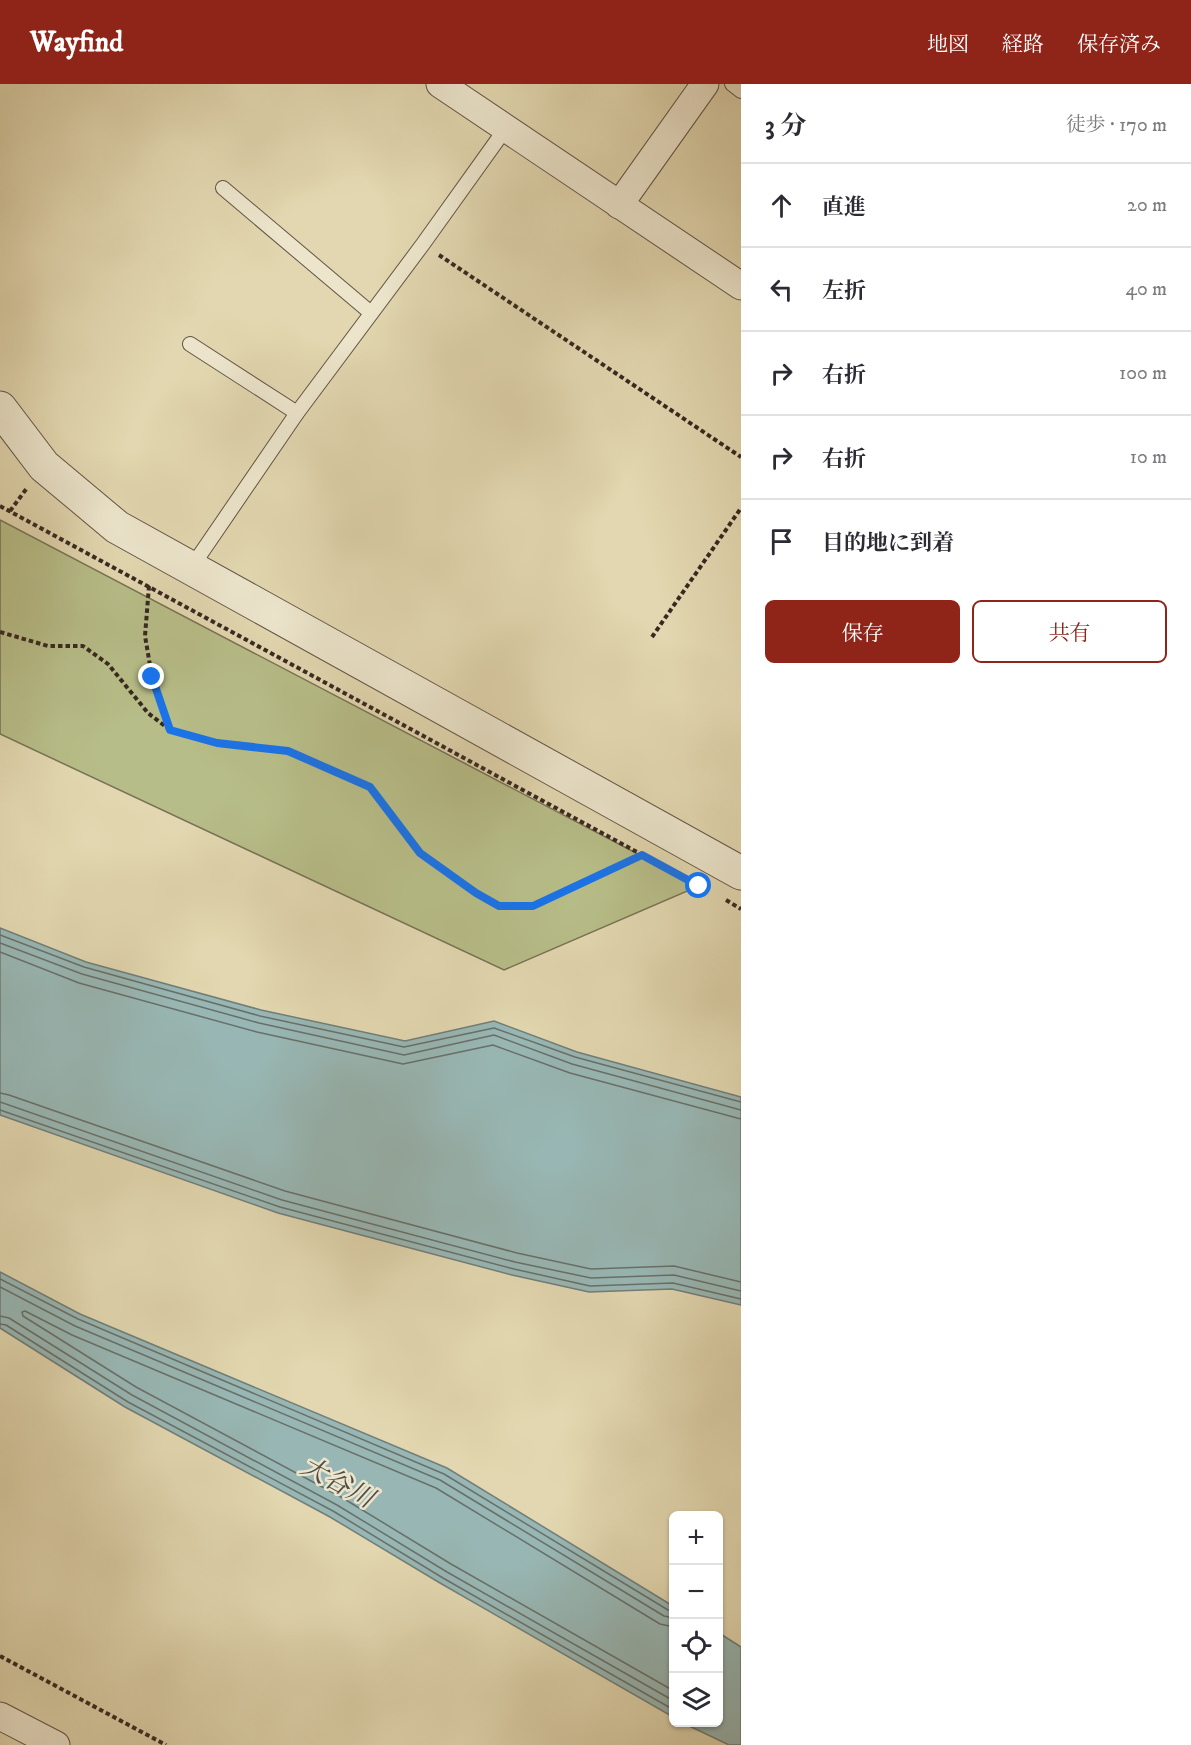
<!DOCTYPE html>
<html lang="ja">
<head>
<meta charset="utf-8">
<style>
	:root { --surface:#fff; --page:#f2f2f3; --text:#2b2b33; --muted:#7c7c81; --line:#e1e1e2; --accent:#8f2418 }
	body { margin:0; font-family:"IM FELL DW Pica","Noto Serif JP",serif; background:var(--page); color:var(--text) }
	.controls { position:absolute; right:18px; bottom:18px; display:grid; overflow:hidden; border-radius:9px; box-shadow:0 2px 4px #0004 }
	.controls button { width:54px; height:54px; display:grid; place-items:center; padding:0; border:0; border-bottom:2px solid var(--line); background:var(--surface); color:var(--text); font:30px sans-serif }
	.stop { position:absolute; width:18px; height:18px; margin:-14px; border:4px solid #1a73e8; border-radius:50%; background:#fff }
	.stop.end { background:#1a73e8; border-color:#fff; box-shadow:0 2px 6px #0008 }
	.list { margin:0; padding:0; list-style:none }
	h2 { display:flex; justify-content:space-between; align-items:center; height:78px; margin:0; padding:0 24px; font-size:26px }
	h2 small { font-size:20px; font-weight:400; color:var(--muted) }
	.list li { display:grid; grid-template-columns:39px 1fr auto; gap:18px; align-items:center; box-sizing:border-box; height:84px; padding:0 24px; border-top:2px solid var(--line) }
	.list b { display:block; font-size:22px; white-space:nowrap }
	.list em { font-size:20px; font-style:normal; color:var(--muted) }
	.actions { display:flex; gap:12px; padding:18px 24px }
	.actions a { flex:1; padding:14px 0; border:2px solid var(--accent); border-radius:9px; text-align:center; font-size:21px; color:var(--accent) }
	.actions .main { background:var(--accent); color:#fff }
	.icon { flex:none; width:33px; height:33px; fill:none; stroke:currentColor; stroke-width:2; stroke-linecap:round; stroke-linejoin:round }
	.map { position:relative; flex:none; width:741px; height:1661px; overflow:hidden }
	header { display:flex; align-items:center; gap:36px; box-sizing:border-box; height:84px; padding:0 30px; background:var(--accent); color:#fff }
	header strong { font-size:28px }
	nav { display:flex; gap:33px; margin-inline-start:auto; font-size:21px }
	main { display:flex }
	aside { flex:1; background:var(--surface) }
	.map>svg:first-child { display:block }
	.green { fill:#b7bd88; stroke:#777254; stroke-width:1.5 }
	.water { fill:#98b7b4; stroke:#717e79; stroke-width:1.5 }
	.lines { fill:none; stroke-linecap:round; stroke-linejoin:round }
	.shore { stroke:#68706a; stroke-width:1.5 }
	.service-casing { stroke:#625445; stroke-width:16 }
	.minor-casing { stroke:#625445; stroke-width:29 }
	.tertiary-casing { stroke:#625445; stroke-width:35 }
	.path { stroke:#372821; stroke-width:4; stroke-dasharray:4.5 3; stroke-linecap:butt }
	.service { stroke:#ece5cc; stroke-width:14 }
	.minor { stroke:#ece5cc; stroke-width:27 }
	.tertiary { stroke:#ece5cc; stroke-width:33 }
	.route { stroke:#1a73e8; stroke-width:8 }
	.labels { text-anchor:middle; dominant-baseline:central; stroke-width:5; stroke-linejoin:round; paint-order:stroke }
	.water-label { font-size:26px; font-style:italic; fill:#4f4c46; stroke:#ece5cc }
</style>
</head>
<body>
<header>
<strong>Wayfind</strong>
<nav><a>地図</a><a>経路</a><a>保存済み</a></nav>
</header>
<main>
<div class="map">
<svg width="741" height="1661" viewBox="0 0 741 1661">
	<rect width="100%" height="100%" fill="#e2d7b0"/>
	<filter id="stains"><feTurbulence type="fractalNoise" baseFrequency=".00333" numOctaves="4"/><feColorMatrix values="0 0 0 0 .2 0 0 0 0 .09 0 0 0 0 .02 0 0 0 .5 -.17"/></filter>
	<radialGradient id="worn" r=".72"><stop offset=".6" stop-color="#630" stop-opacity="0"/><stop offset="1" stop-color="#630" stop-opacity=".3"/></radialGradient>
	<path class="green" d="M0,436L699,802L504,886L0,650Z"/>
	<g class="water">
		<path d="M0,844L86,878L261,926L405,957L494,937L577,968L741,1013V1221L672,1205L589,1208L512,1191L278,1129L0,1031Z"/>
		<path d="M0,1188L80,1230L447,1384L673,1522V1633L440,1499L330,1433L125,1323L0,1244Z"/>
		<path d="M719,1549L741,1563V1661H729L683,1639L718,1638Z"/>
	</g>
	<g class="lines">
		<g class="shore">
			<path d="M0,851L84,883L260,932L404,963L494,944L575,973L741,1018"/>
			<path d="M0,859L82,890L259,939L404,971L494,951L572,980L741,1026"/>
			<path d="M0,868L79,899L257,948L403,980L493,961L570,989L741,1035"/>
			<path d="M0,1009L9,1011L285,1107L517,1169L591,1185L674,1182L741,1198"/>
			<path d="M0,1018L282,1116L515,1178L591,1194L674,1191L741,1207"/>
			<path d="M0,1026L280,1123L514,1185L590,1202L673,1199L741,1215"/>
			<path d="M0,1195L78,1235L444,1390L668,1526H674"/>
			<path d="M0,1203L75,1242L440,1396L664,1532L674,1534"/>
			<path d="M0,1232L9,1234L132,1311L337,1421L447,1488L674,1617"/>
			<path d="M0,1240L6,1241L128,1318L333,1427L443,1494L674,1626"/>
			<path d="M674,1543L660,1540L436,1404L72,1251L25,1227L22,1228L23,1232L136,1303L341,1413L451,1480L674,1607"/>
		</g>
		<g class="service-casing">
			<g id="service">
				<path d="M732,0L741,7"/>
				<path d="M223,104L371,229"/>
				<path d="M190,260L297,329"/>
				<path d="M191,484L297,329L423,160L506,44"/>
			</g>
		</g>
		<g class="minor-casing">
			<g id="minor">
				<path d="M440,0L741,202"/>
				<path d="M619,121L705,0"/>
				<path d="M0,1632L56,1661"/>
			</g>
		</g>
		<g class="tertiary-casing">
			<path id="tertiary" d="M0,324L44,382L117,443L741,789"/>
		</g>
		<g class="path">
			<path d="M439,171L741,373"/>
			<path d="M0,422L648,774"/>
			<path d="M10,427L27,404"/>
			<path d="M149,502L145,552L152,593L169,646"/>
			<path d="M0,548L48,562H83L108,580L148,629L170,646L217,659L288,667L370,703L420,769L476,809L499,822H533L641,771"/>
			<path d="M652,553L741,424"/>
			<path d="M726,816L741,825"/>
			<path d="M0,1572L166,1661"/>
		</g>
		<use href="#service" class="service"/>
		<use href="#minor" class="minor"/>
		<use href="#tertiary" class="tertiary"/>
	</g>
	<g class="lines">
		<path class="route" d="M152,593L170,646L217,659L288,667L370,703L420,769L476,809L499,822H533L642,771L699,802"/>
	</g>
	<g class="labels">
		<g class="water-label">
			<text transform="translate(337 1399) rotate(28)">大谷川</text>
		</g>
	</g>
	<rect width="100%" height="100%" filter="url(#stains)"/>
	<rect width="100%" height="100%" fill="url(#worn)"/>
</svg>
<div class="controls">
<button>+</button>
<button>−</button>
<button><svg class="icon" aria-label="locate" viewBox="0 0 24 24"><circle cx="12" cy="12" r="6"/><path d="M12 2v4M12 18v4M2 12h4M18 12h4"/></svg></button>
<button><svg class="icon" aria-label="layers" viewBox="0 0 24 24"><path d="M12 4l9 5-9 5-9-5zM3 14l9 5 9-5"/></svg></button>
</div>
<div class="stop" style="left:699px;top:802px"></div>
<div class="stop end" style="left:152px;top:593px"></div>
</div>
<aside>
<h2>3 分<small>徒歩 · 170 m</small></h2>
<ul class="list">
<li><svg class="icon" aria-label="ahead" viewBox="0 0 24 24"><path d="M12 20V5M6 11l6-6 6 6"/></svg><div><b>直進</b></div><em>20 m</em></li>
<li><svg class="icon" aria-label="left" viewBox="0 0 24 24"><path d="M17 20v-9H6M10 6l-5 5 5 5"/></svg><div><b>左折</b></div><em>40 m</em></li>
<li><svg class="icon" aria-label="right" viewBox="0 0 24 24"><path d="M7 20v-9h11M14 6l5 5-5 5"/></svg><div><b>右折</b></div><em>100 m</em></li>
<li><svg class="icon" aria-label="right" viewBox="0 0 24 24"><path d="M7 20v-9h11M14 6l5 5-5 5"/></svg><div><b>右折</b></div><em>10 m</em></li>
<li><svg class="icon" aria-label="arrive" viewBox="0 0 24 24"><path d="M6 21V4h12l-3 4 3 4H6"/></svg><div><b>目的地に到着</b></div></li>
</ul>
<div class="actions"><a class="main">保存</a><a>共有</a></div>
</aside>
</main>
</body>
</html>
